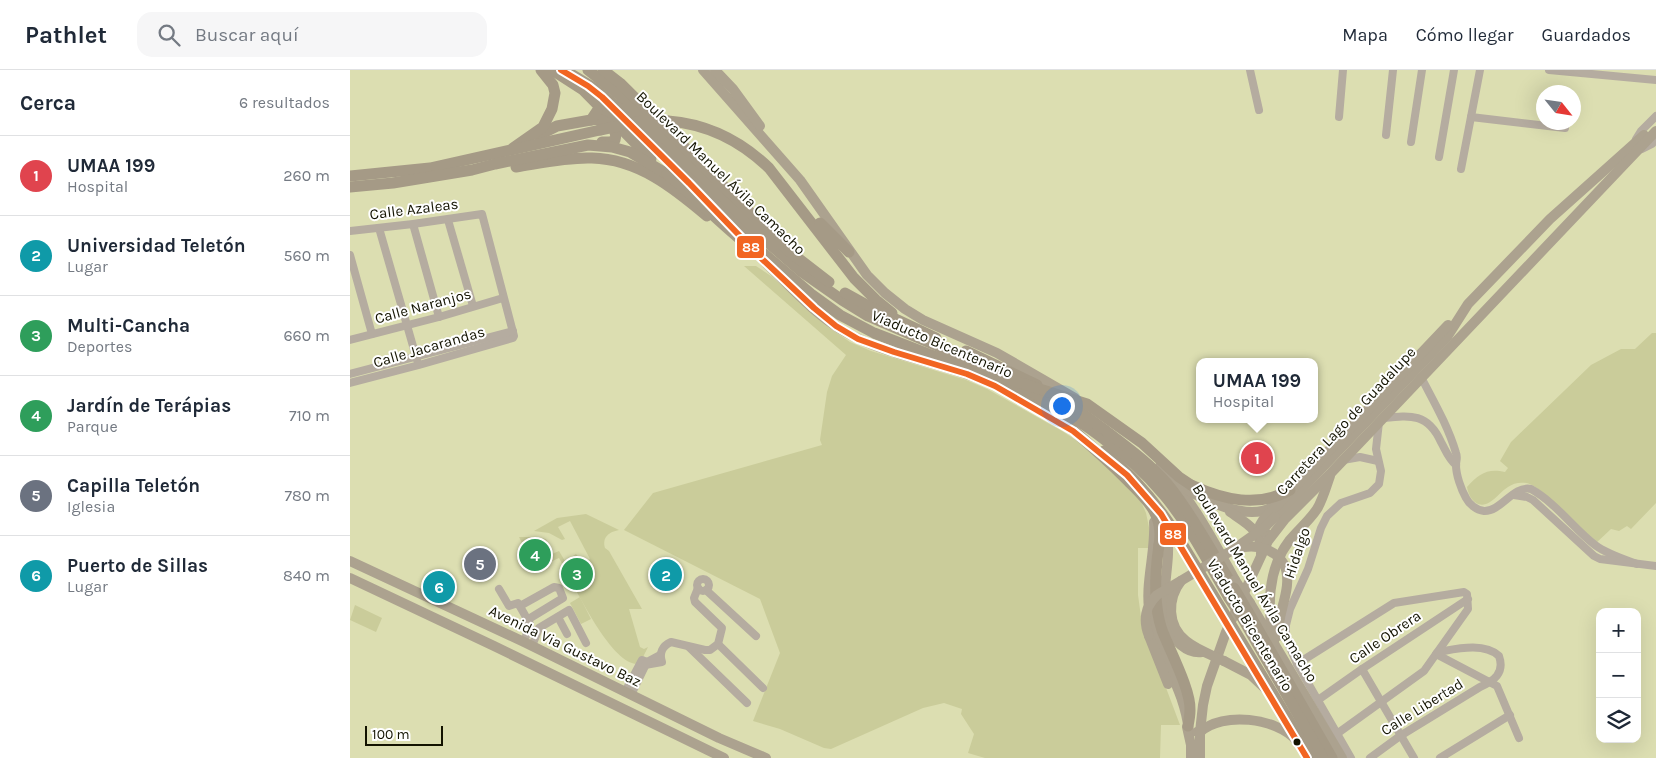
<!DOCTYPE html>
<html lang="es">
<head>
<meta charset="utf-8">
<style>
	:root { --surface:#fff; --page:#f6f6f7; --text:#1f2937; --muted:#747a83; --line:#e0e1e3; --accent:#595a3e }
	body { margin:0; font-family:Karla,sans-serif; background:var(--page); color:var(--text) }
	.controls { position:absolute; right:15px; bottom:15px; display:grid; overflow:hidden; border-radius:10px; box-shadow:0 5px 20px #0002 }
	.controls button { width:45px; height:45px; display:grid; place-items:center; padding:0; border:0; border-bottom:1px solid var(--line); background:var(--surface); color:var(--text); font:25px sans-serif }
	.compass { position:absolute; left:1186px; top:15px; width:45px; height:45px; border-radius:50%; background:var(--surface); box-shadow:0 5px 20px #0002; rotate:120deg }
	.scale { position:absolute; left:15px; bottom:12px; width:78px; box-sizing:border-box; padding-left:5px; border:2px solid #131300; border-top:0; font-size:14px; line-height:18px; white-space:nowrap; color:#131300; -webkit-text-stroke:4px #fff; paint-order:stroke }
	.you { position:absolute; left:711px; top:335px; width:18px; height:18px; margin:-12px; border:4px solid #fff; border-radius:50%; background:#1a73e8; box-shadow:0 0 0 8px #1a73e833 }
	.badge { display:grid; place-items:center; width:32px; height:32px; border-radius:50%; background:var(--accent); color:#fff; font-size:16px; font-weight:700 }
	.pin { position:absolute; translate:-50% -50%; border:2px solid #fff; box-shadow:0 1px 5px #0006 }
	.popup { position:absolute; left:846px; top:288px; width:122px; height:65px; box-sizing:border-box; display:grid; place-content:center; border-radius:10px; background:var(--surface); filter:drop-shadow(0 1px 4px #0005); font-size:16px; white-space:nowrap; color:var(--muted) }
	.popup b { font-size:19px; color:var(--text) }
	.popup::after { content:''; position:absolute; left:50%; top:100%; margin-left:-10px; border:10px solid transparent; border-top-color:var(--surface) }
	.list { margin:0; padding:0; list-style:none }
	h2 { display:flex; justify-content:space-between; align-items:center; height:65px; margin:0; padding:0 20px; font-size:21px }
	h2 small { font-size:16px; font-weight:400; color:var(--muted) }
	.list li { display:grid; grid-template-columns:32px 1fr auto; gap:15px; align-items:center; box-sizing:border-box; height:80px; padding:0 20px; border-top:1px solid var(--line) }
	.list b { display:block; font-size:19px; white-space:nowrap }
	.list p { margin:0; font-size:16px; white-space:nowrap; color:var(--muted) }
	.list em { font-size:16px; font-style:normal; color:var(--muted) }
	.icon { flex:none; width:28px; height:28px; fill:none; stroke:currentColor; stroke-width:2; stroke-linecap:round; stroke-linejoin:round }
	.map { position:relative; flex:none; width:1306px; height:688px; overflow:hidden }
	header { display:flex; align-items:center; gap:30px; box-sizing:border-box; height:70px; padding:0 25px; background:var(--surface); border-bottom:1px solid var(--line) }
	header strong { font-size:24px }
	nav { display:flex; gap:28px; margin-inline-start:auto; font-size:18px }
	.search { width:350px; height:45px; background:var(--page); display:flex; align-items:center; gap:12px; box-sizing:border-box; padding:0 18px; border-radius:15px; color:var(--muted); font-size:19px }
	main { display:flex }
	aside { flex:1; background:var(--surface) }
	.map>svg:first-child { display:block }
	.green { fill:#cacc9a }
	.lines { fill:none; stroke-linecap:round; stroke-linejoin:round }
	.minor { stroke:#b5aca0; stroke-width:8 }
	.major { stroke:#aca28f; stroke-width:10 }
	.highway { stroke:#a59a86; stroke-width:11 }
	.major-bridge { stroke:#aca28f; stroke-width:10 }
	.highway-bridge { stroke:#a59a86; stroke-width:11 }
	.bus-1-casing { stroke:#fff; stroke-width:10 }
	.bus-1 { stroke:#f26522; stroke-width:6 }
	.bus-dot { fill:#131300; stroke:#fff; stroke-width:2 }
	.labels { text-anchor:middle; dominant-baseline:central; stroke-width:4; stroke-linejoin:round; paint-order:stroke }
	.street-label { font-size:15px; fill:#131300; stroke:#fff }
	.line-badge { stroke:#fff; stroke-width:2 }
	.badge-label { font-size:14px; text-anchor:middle; font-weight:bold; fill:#fff }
</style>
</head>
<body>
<header>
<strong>Pathlet</strong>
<div class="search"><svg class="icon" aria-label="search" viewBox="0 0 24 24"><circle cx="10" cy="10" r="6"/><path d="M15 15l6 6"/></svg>Buscar aquí</div>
<nav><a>Mapa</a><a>Cómo llegar</a><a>Guardados</a></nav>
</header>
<main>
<aside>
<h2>Cerca<small>6 resultados</small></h2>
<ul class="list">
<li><span class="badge" style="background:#e0444e">1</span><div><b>UMAA 199</b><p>Hospital</p></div><em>260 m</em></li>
<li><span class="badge" style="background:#0f9aa8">2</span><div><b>Universidad Teletón</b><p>Lugar</p></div><em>560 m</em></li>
<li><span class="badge" style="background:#2e9e5b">3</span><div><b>Multi-Cancha</b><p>Deportes</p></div><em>660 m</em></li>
<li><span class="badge" style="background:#2e9e5b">4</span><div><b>Jardín de Terápias</b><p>Parque</p></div><em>710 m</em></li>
<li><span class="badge" style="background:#6b7280">5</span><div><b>Capilla Teletón</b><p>Iglesia</p></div><em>780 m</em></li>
<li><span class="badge" style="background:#0f9aa8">6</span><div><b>Puerto de Sillas</b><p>Lugar</p></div><em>840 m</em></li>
</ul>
</aside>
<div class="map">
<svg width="1306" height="688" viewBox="0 0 1306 688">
	<rect width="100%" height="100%" fill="#dcdeb1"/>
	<g class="green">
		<path d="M394,196H406L421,206L478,257L500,272L521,281L616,310L637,319L712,361L735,376L789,427L796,443L800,462V478H788V525L792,554L830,655H811L810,688H635L618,683L624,664L611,644L612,639L594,633L573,638L481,679L474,678L430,659L403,651L430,583L410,529L274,460L303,423L472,375L470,370L477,322L482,306L496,285Z"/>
		<path d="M1302,263H1306V433L1281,459L1277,456L1269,461L1261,459L1245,474C1229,461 1193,415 1176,413C1170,412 1163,413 1158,417C1151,421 1147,428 1140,432C1128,440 1119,429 1117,417C1129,404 1137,398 1155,402L1158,398L1150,391L1161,372L1241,295L1271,279H1285Z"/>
		<path d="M236,444L269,460C259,462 252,467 255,478L259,481L292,539H279L290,577L294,579L298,577L293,587L288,594C260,595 222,511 209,488L185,499L169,467H186L196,469L202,484L209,481L215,491L226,484L233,493L240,489L220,451L208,457L215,469L212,470L199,463L184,461L207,448Z"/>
		<path d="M230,527L241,549L231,554L220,533Z"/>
		<path d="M5,535L32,548L26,562L0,550Z"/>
	</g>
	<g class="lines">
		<g class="minor">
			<path d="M900,0L909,40"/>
			<path d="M1199,0L1306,10"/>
			<path d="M989,47L993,0"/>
			<path d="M1121,47L1215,58"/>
			<path d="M1036,65L1043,0"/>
			<path d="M1286,69L1291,61L1306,46"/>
			<path d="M1061,72L1072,0"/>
			<path d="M1292,79L1302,74L1306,69"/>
			<path d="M1089,87L1104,0"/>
			<path d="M1111,99L1130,0"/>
			<path d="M98,150L123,236"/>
			<path d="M63,154L89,247"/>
			<path d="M29,158L67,290"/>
			<path d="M0,161L63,154L132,144L164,266L163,268L69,295L0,313"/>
			<path d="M0,185L22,264"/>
			<path d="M0,270L89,247L153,228"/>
			<path d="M0,304L163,261"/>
			<path d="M1071,307C1084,332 1098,356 1106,383C1108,388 1106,390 1106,395C1106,405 1111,419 1116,428C1119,434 1126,440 1134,441C1151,442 1163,415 1181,419C1206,433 1223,458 1245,475C1257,484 1273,489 1287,494"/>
			<path d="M1033,348C1061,345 1078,343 1091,372C1096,381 1098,388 1106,395"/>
			<path d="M993,390L1010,387L1028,391"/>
			<path d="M1164,425L1177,427L1183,430L1244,486L1250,489L1306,496"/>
			<circle cx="353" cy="515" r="6"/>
			<path d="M149,519L159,536L168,533L180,554L174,572"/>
			<path d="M356,520L406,566"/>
			<path d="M170,536L204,517L209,518L213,528L177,550"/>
			<path d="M208,547L217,564"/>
			<path d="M368,574L413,618"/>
			<path d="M182,576L189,558L219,540L236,573"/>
			<path d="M339,577L397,633"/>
			<path d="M1086,584L1147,616L1169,668"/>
			<path d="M291,593L295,595L312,592C309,583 312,576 321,572L355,580H360L368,574L372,558L345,532L344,528L348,518"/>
			<path d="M947,594L1044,533L1114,522L1117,524L1118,539L1074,601L988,663"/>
			<path d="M1012,599L1064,688"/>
			<path d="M275,622L292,590L297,592L310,585"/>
			<path d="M281,625L297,592"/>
			<path d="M968,630L1012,599L1118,529"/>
			<path d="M1001,688L947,594L936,568V555L940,539L958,499L971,458L977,446L991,433L1020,423L1029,414L1031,401L1026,379L1029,352"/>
			<path d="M1020,688L1050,666L1130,617C1144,611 1155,603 1149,586C1134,572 1106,579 1088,582"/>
			<path d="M1090,688L1160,645"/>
		</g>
		<g class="major">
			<path d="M353,0L450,110L517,205L535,223L555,239L573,250L647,283L725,328"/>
			<path d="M365,0L383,19L410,56"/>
			<path d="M247,28L271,46"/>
			<path d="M413,190C439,215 465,245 497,263C539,286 593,293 637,312"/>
			<path d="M810,396C842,429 863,470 885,510"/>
			<path d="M831,416C853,430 898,452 922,437"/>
			<path d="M880,442C896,453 913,461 911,484"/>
			<path d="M925,447L1097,267L1118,234L1200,149L1294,65"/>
			<path d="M814,449C817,461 819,472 818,484C817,512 805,554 831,575C837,580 844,583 852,582"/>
			<path d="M804,452C806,483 794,515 800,545C808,585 835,619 839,662"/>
			<path d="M917,464L911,460L910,455L913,450L1098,255"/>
			<path d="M0,491L174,572L369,668L416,688"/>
			<path d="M0,508L144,576L374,688"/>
			<path d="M900,533L992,688"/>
			<path d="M799,566L818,614"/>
			<path d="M928,566C927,542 943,519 935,496"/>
			<path d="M924,572C917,539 917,500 939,471C948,460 959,451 967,439C973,429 976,417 980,406"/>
			<path d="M874,591L901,605L918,621"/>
			<path d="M837,657L841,675V688"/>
			<path d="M847,662H850C873,641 926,648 946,670"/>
			<path d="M850,688V662L853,635L857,616L876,562L918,471L935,449L981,403L1306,61"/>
		</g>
		<g class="highway">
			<path d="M202,0L233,20L301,89"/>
			<path d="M238,0L272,27L364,121L422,176L452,202L492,230L518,246L622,291"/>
			<path d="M253,0L270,13L440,182L479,212"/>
			<path d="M216,1L244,18L269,38"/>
			<path d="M241,50C252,48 269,56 265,70L260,72H252"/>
			<path d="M318,51C357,54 391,71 419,98L504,208L526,230L542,243"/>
			<path d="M189,65L207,56L241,50L247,41"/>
			<path d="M306,75L412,182L461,224L490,245L524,263L591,289"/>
			<path d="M163,78L193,57L202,39L205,23L203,15L191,0"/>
			<path d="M166,97C191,93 217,87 242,88C288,89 324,118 357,146"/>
			<path d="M0,106L80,98L250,60"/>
			<path d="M0,117L43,113L122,100L145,94L238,75L262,77L280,82L317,104"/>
			<path d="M470,153L499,182"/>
			<path d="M495,223L524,239L586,268"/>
			<path d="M616,281L687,315"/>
			<path d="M631,305L659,318L715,352"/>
			<path d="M672,316C723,346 776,379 814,425C840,456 859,494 879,528"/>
			<path d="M708,327C724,336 739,349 755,360C779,379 804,396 823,421C846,451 864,486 884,518"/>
			<path d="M754,381C782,405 805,431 825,462"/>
			<path d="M841,415C874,430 908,438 940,420"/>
			<path d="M809,475C805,502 803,534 812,560C820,581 841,620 840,640C840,646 839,651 838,656"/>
			<path d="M897,540L982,688"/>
			<path d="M893,549L973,688"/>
			<path d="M948,665L962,688"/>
		</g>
		<g class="major-bridge">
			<path d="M886,479C905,473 925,478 935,496"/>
			<path d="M885,510L900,533"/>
			<path d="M831,511C817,529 817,556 836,571C847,580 862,585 874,591"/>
			<path d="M799,566C793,551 795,536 807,525L881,481L915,457L925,447"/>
		</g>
		<g class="highway-bridge">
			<path d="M269,38L306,75"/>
			<path d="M250,60L292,51H318"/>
			<path d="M317,104C353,133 383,169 424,193"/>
			<path d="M581,286L612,292L642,304L737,334L792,373L829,407L841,415"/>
			<path d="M708,347C732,368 757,389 779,412C788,421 798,430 804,441C810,452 811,464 809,475"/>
			<path d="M825,462L948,665"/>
			<path d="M884,518L897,540"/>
			<path d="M879,528L893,549"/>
		</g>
		<g class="bus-1-casing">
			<path id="bus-1" d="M211,0L238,16L252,27L339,113L412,189L464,238L486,256L508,269L544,282L617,304L645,316L723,361L777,405L811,444L957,688"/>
		</g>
		<use href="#bus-1" class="bus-1"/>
	</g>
	<circle class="bus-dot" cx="947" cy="672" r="4.5"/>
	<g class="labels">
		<g class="street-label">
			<text transform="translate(371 103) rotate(44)">Boulevard Manuel Ávila Camacho</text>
			<text transform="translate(64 139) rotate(-7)">Calle Azaleas</text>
			<text transform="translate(73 236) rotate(-15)">Calle Naranjos</text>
			<text transform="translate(592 274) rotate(23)">Viaducto Bicentenario</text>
			<text transform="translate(79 277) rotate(-16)">Calle Jacarandas</text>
			<text transform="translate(996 351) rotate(-47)">Carretera Lago de Guadalupe</text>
			<text transform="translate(947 483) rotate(-71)">Hidalgo</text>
			<text transform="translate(905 513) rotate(59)">Boulevard Manuel Ávila Camacho</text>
			<text transform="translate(900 555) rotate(59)">Viaducto Bicentenario</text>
			<text transform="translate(1035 567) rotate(-34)">Calle Obrera</text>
			<text transform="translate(215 576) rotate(26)">Avenida Via Gustavo Baz</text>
			<text transform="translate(1072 637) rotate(-32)">Calle Libertad</text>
		</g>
	</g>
	<g class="line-badge">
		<rect x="386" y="165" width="29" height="24" rx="5" fill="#f26522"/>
		<rect x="809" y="452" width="28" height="24" rx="5" fill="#f26522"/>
	</g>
	<g class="badge-label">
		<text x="401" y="182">88</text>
		<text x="823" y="469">88</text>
	</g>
</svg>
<div class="controls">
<button>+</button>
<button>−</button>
<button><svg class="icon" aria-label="layers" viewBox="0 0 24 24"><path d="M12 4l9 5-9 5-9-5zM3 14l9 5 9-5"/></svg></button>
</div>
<svg class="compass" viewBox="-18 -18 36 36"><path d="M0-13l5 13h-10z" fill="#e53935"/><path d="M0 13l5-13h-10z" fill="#747a83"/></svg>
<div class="scale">100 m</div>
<div class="you"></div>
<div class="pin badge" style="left:907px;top:388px;background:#e0444e">1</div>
<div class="popup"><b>UMAA 199</b>Hospital</div>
<div class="pin badge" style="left:316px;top:505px;background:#0f9aa8">2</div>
<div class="pin badge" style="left:227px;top:504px;background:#2e9e5b">3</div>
<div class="pin badge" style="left:185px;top:485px;background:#2e9e5b">4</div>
<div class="pin badge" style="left:130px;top:494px;background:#6b7280">5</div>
<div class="pin badge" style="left:89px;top:517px;background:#0f9aa8">6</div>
</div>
</main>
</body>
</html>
